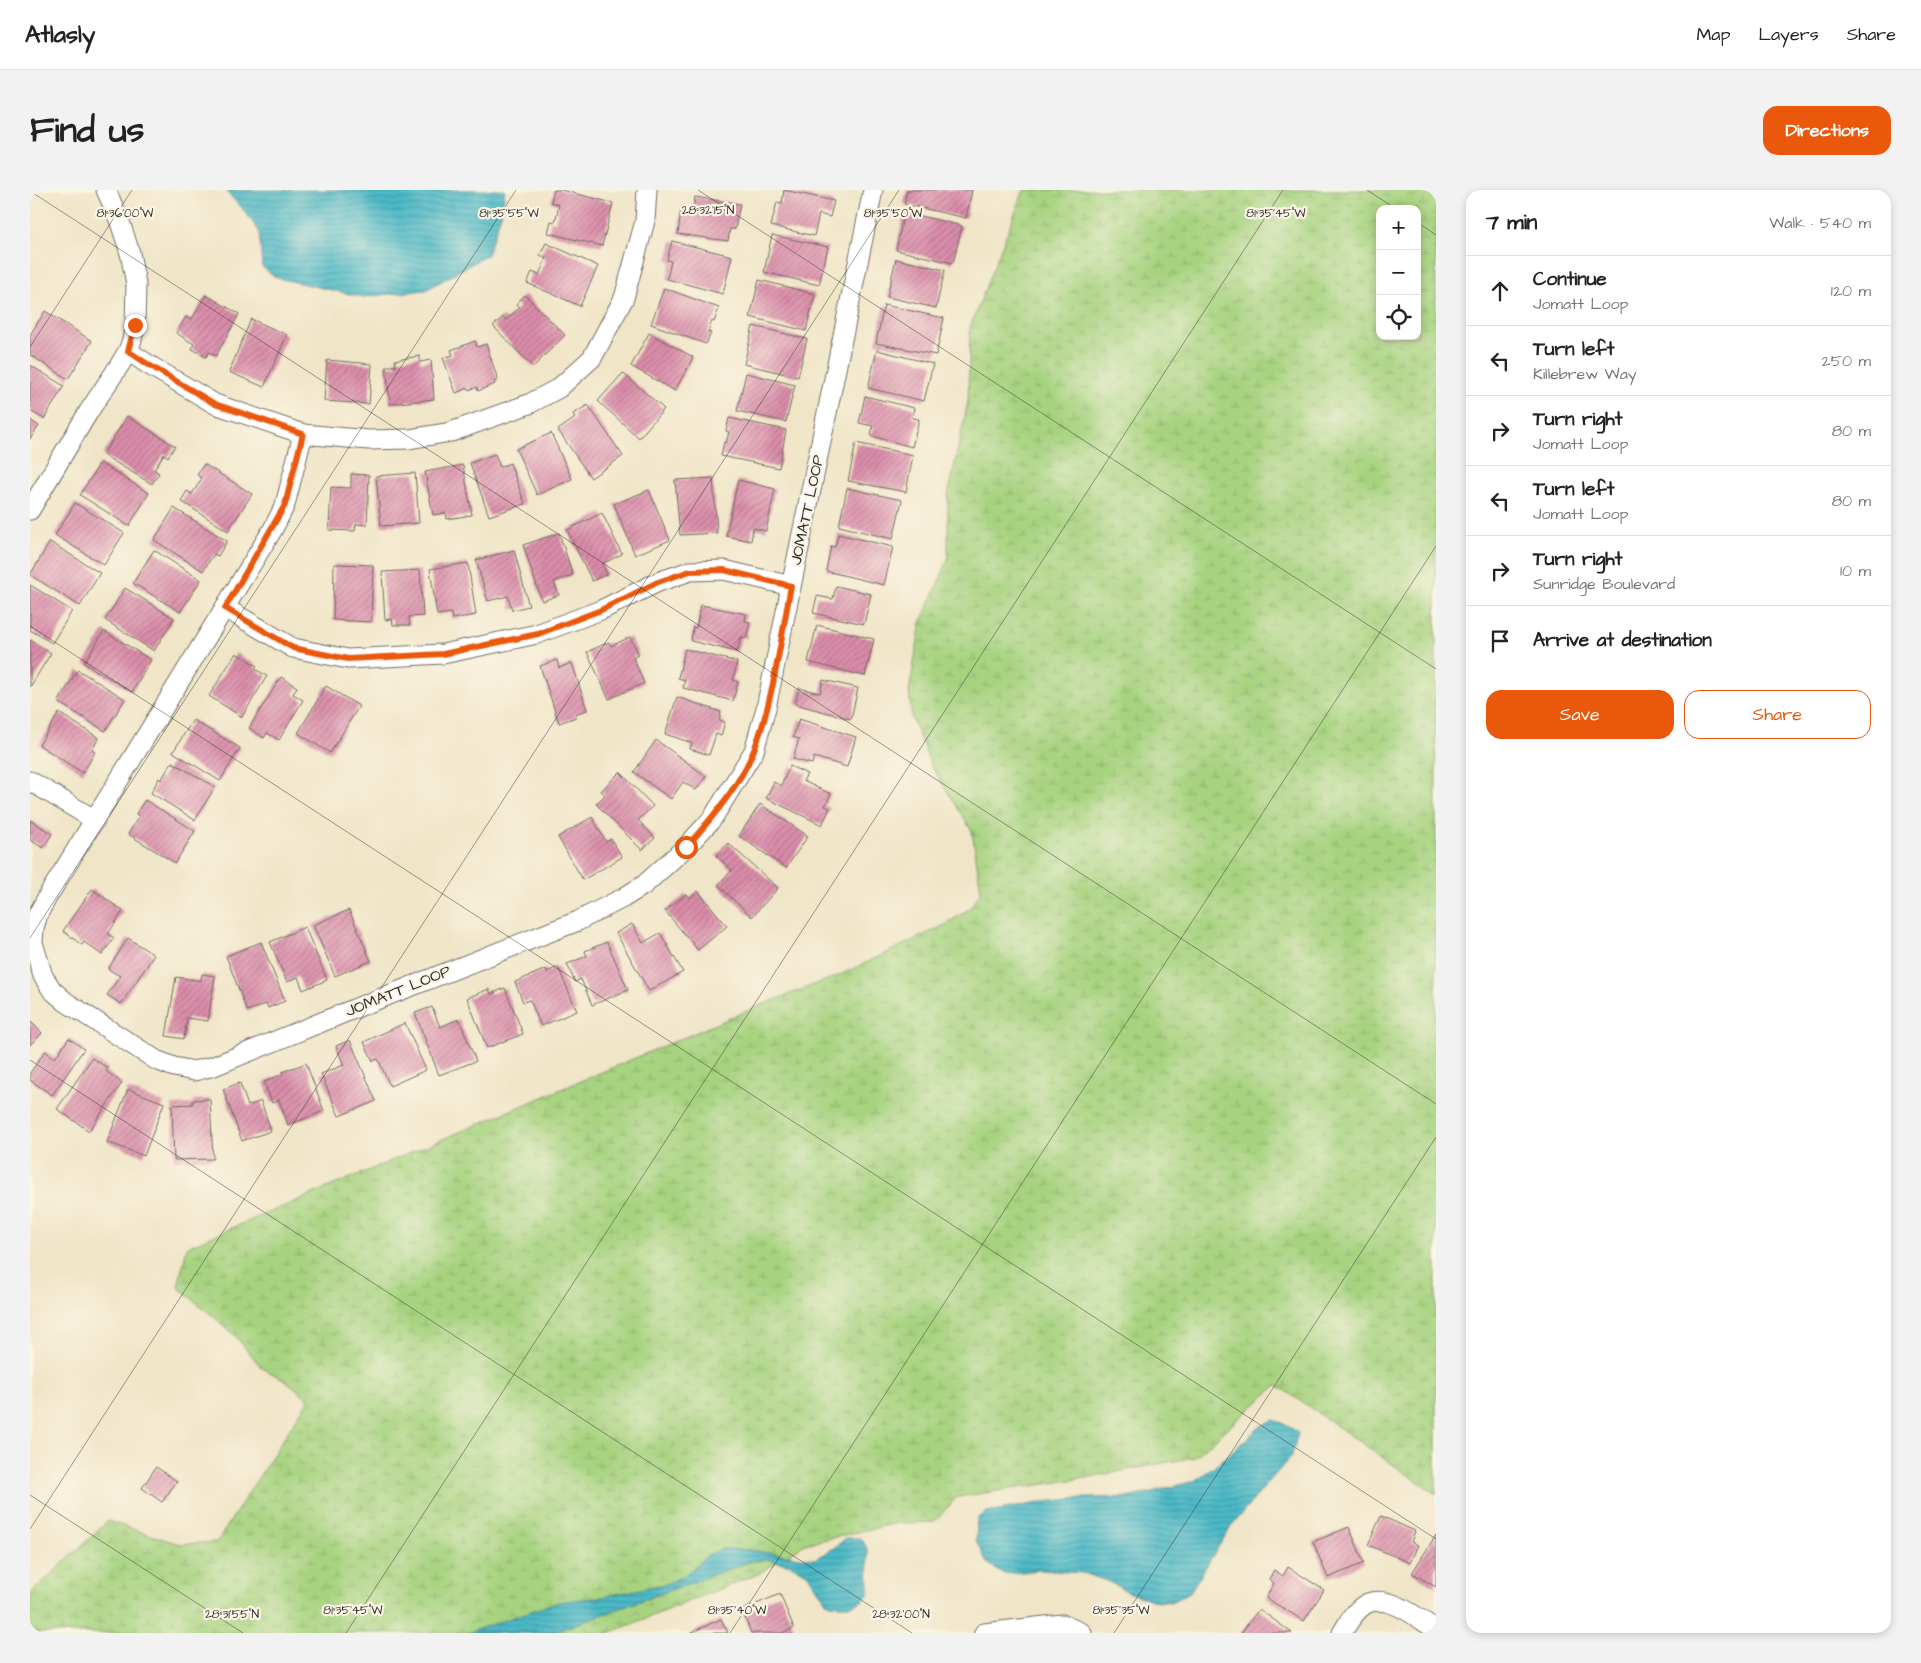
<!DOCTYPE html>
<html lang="en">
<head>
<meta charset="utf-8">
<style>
	:root { --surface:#fff; --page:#f2f2f2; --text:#222; --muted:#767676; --line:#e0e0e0; --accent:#ea580c }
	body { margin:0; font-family:"Architects Daughter",sans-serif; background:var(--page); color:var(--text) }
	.controls { position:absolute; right:15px; top:15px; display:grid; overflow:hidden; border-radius:10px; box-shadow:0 2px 8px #0003 }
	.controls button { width:45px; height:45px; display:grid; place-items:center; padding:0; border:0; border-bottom:1px solid var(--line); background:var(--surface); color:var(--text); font:25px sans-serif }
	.stop { position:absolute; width:15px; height:15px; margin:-11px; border:4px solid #ea580c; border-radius:50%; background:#fff }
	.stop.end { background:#ea580c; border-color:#fff; box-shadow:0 1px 5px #0008 }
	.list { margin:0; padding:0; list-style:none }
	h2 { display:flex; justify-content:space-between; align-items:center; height:65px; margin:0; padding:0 20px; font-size:21px }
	h2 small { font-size:16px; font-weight:400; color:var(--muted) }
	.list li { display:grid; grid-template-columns:32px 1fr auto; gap:15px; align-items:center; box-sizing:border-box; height:70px; padding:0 20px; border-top:1px solid var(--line) }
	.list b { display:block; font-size:19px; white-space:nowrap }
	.list p { margin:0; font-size:16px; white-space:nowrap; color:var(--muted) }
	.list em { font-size:16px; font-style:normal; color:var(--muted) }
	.actions { display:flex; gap:10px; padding:15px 20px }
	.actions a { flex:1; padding:11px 0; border:1px solid var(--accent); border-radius:15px; text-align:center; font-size:18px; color:var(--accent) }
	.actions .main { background:var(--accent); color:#fff }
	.icon { flex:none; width:28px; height:28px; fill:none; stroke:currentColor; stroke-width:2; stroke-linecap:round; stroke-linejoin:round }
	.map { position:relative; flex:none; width:1406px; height:1443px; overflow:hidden; border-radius:15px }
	header { display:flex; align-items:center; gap:30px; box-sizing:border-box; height:70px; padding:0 25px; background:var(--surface); border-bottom:1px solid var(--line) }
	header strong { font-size:24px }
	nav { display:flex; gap:28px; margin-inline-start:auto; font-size:18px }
	.intro { display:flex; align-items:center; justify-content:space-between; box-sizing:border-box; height:120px; padding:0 30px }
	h1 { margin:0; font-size:35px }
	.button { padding:12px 22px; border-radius:15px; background:var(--accent); color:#fff; font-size:18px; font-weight:700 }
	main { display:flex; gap:30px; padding:0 30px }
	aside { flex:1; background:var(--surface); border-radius:15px; box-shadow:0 2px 8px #0003 }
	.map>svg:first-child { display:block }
	.wetland { fill:url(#wetland-marsh); stroke:#697f56; fill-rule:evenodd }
	.water { fill:url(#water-rules); stroke:#3c7279 }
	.building { fill:url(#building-hatch) }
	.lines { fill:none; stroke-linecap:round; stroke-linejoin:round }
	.street-casing { stroke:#706c62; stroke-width:21 }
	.street { stroke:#fff; stroke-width:19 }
	.route { stroke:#ea580c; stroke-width:6 }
	.ticks { fill:none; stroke:#2b2b2b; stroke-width:1; stroke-opacity:0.45 }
	.labels { text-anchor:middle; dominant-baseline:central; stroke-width:4.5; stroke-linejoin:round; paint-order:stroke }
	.street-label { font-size:16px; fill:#2b2b2b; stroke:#fcf5e5 }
	.ticks-label { font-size:12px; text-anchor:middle; fill:#2b2b2b; stroke:#fcf5e5; stroke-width:4.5; stroke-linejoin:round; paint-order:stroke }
</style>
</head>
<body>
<header>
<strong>Atlasly</strong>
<nav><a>Map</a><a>Layers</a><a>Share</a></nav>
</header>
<div class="intro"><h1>Find us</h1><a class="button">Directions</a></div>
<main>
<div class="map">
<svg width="1406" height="1443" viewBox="0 0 1406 1443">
	<defs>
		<pattern id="wetland-marsh" width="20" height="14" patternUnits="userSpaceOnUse" patternTransform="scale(1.25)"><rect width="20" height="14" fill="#a7d380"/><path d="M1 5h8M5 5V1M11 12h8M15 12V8" fill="none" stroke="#90b56f"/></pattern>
		<pattern id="water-rules" width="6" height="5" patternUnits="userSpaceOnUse" patternTransform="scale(1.25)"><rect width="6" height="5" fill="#4cb9c7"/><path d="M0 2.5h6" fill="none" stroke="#3f97a2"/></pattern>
		<pattern id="building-hatch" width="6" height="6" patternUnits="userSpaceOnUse" patternTransform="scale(1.25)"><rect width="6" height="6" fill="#db8daa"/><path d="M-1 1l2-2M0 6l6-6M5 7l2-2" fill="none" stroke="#b2738b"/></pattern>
	</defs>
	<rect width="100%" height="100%" fill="#fcf5e5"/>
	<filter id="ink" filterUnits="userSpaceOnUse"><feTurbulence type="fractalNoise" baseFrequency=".02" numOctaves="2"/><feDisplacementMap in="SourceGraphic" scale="10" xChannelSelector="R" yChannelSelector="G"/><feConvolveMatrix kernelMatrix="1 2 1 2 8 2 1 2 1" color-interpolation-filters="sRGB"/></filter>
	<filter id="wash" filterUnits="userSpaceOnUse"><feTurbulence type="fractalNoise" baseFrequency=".0096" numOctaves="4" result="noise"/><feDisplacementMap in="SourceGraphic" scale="20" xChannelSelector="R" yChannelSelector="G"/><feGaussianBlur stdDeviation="1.12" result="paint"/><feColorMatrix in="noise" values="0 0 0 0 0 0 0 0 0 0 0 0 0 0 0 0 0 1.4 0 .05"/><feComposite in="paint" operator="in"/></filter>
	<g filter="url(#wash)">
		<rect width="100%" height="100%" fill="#f0e5c7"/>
		<path class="wetland" d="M994,0H1406V1304L1247,1195L1165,1267L1055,1288L927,1307L904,1332L867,1333L775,1354L728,1384L579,1443H0V1404L78,1331L149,1354L187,1352L279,1209L255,1190L232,1178L204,1144L148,1097L157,1057L726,817L810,785L915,735L940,718L951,701L942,641L902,577L882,529L879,501L891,433L918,370V306L938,211L940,137ZM1350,19H1387V146H1350Z"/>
		<g class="water">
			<path d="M198,0H475L471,25L457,65L396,100L333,107L247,88L232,77L229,41L212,18L197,3Z"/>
			<path d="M1243,1230L1256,1234L1268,1243L1262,1265L1202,1335L1160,1402L1141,1412L1122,1410L1103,1404L1079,1392L1054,1383L1009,1380L974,1384L957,1373L946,1351L947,1329L957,1322L1014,1312L1052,1308L1102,1307L1164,1291L1183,1278L1231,1236Z"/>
			<path d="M816,1348H831L838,1360L839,1402C833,1418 811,1416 797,1413L777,1383L761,1375L736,1369L719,1372L521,1443H437L528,1412L572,1407L639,1393L655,1385L678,1365L692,1359L718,1360L785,1369L805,1357Z"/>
		</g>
		<g id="blocks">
			<g class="building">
				<path d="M524,0H531L583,13L572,56L518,43L521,31L525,32L529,15L521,12Z"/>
				<path d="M754,0L804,11L800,27L789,24L784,46L741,36L747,12L752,13Z"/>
				<path d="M877,0H942L936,28L874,14Z"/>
				<path d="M665,7L710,14L705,39H700L698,51L648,44L651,20L663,22Z"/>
				<path d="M874,22L932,36L923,73L866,60Z"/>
				<path d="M742,45L798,57L789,95L734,82Z"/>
				<path d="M642,51L702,66L693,104L637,89L641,71L637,70Z"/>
				<path d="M516,53L568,76L550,116L497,93L502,82L509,85L516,68L510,65Z"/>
				<path d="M866,69L915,80L906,118L857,107Z"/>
				<path d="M729,90L785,104L776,141L720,127Z"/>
				<path d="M634,98L689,118L684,132L682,131L678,142L681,143L676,154L621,134Z"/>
				<path d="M176,105L209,124L186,166L179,162L176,167L162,159L164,154L146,143L156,127L161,130Z"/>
				<path d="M495,105L535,145L503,177L463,136L473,127L476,130L490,117L486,114Z"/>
				<path d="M854,115L914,128L906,165L846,153Z"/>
				<path d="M15,121L62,151L38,189L0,165V145Z"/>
				<path d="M221,129L257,145L234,197L199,182Z"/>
				<path d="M723,136L777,149L768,187L714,174Z"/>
				<path d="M619,143L663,167L645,201L601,176Z"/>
				<path d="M445,151L447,157L456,154L468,190L464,192L465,194L448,201L447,197L439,200L438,198L426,203L413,168L423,165L421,160Z"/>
				<path d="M847,160L903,174L894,211L838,198Z"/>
				<path d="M390,166V172L401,170L404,209L360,214L356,176H366L365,170Z"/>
				<path d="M297,170L342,174L339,214L294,211Z"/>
				<path d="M0,175L34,196L14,229L0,221Z"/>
				<path d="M593,183L634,219L609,248L568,211Z"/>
				<path d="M716,183L765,195L756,232L707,221Z"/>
				<path d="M835,206L884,218L882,228L889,229L882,257L841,246L843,236L829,233Z"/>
				<path d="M558,215L593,266L561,288L528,240L545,228L543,224Z"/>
				<path d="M97,226L145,256L138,267L134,264L124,280L129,283L122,294L73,265Z"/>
				<path d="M699,228L756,240L749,278L691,266L694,252L696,253L699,242L696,241Z"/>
				<path d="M0,230L9,236L0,249Z"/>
				<path d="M521,243L542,289L507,305L486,259Z"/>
				<path d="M826,253L883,265L876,302L818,291Z"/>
				<path d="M465,264L470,277L480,273L495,314L459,326L440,273Z"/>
				<path d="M70,273L119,303L99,336L50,305Z"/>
				<path d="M174,274L222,304L198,341L151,311L157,301L162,304L172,288L167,285Z"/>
				<path d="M433,275L442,325L417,329L416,323L403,325L395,282Z"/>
				<path d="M385,283L389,333L351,336L346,286Z"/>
				<path d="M321,284L339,285L337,335L326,334L325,341L299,340L301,297L321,298Z"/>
				<path d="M683,288L687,343L650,345L645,290Z"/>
				<path d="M708,290L745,299L736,341L723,338L721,351L696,346Z"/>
				<path d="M817,298L872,310L863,349L809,336Z"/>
				<path d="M619,300L640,350L605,365L584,314Z"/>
				<path d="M45,313L94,343L74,375L25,345Z"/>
				<path d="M144,318L197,351L188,366L184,364L173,381L124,350Z"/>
				<path d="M572,323L592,364L572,374L577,384L562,391L537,340Z"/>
				<path d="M529,343L543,385L524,392L529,405L512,411L493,355Z"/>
				<path d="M808,344L863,357L854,395L796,381L801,356L805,357Z"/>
				<path d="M20,352L70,383L50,416L0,385Z"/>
				<path d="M124,360L171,390L150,422L103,393Z"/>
				<path d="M484,360L499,416L482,420L478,406L458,411L446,370Z"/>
				<path d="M438,373L446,425L422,429L421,423L407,425L400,379Z"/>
				<path d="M304,374L343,375L341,432L303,430Z"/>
				<path d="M390,380L393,426L379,427L380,435H363L362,429L355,430L352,382Z"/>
				<path d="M0,395L42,421L22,453L0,440Z"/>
				<path d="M806,396L841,404L834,434L783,423L787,406L803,409Z"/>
				<path d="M95,398L144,428L124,461L75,430Z"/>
				<path d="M671,415L716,424L715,431L720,432L716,448L711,447L707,462L661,451L663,437L666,438Z"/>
				<path d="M787,435L844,449L835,486L778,472Z"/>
				<path d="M74,441L121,470L102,502L54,473Z"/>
				<path d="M600,447L609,465L603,467L614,493L579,509L557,462L579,452L581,456Z"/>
				<path d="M0,450L21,463L0,497Z"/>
				<path d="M655,459L707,472L703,490L708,492L703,511L653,498L655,490L648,488Z"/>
				<path d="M206,463L227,476L225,479L237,486L212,527L179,506Z"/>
				<path d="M527,470L529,478L542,473L557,520L545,524L546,527L529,533L510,476Z"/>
				<path d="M48,480L95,509L75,541L28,512Z"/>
				<path d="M251,487L267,497L263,504L273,510L249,550L237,543L234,548L219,538Z"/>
				<path d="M793,490L828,498L821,529L765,514L769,498L790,503Z"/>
				<path d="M296,496L329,516L300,563L268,543Z"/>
				<path d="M647,507L691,522L689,530L695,532L691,546L686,544L679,565L660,559L662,553L635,544Z"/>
				<path d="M29,523L69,548L62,560L65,562L53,583L9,555Z"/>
				<path d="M769,529L826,547L817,577L784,567L782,574L763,569L769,549L763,547Z"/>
				<path d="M163,530L210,558L190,591L143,562Z"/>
				<path d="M626,550L676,586L666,600L653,592L641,609L604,582Z"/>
				<path d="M142,572L185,597L165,630L121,603L129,588L131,590Z"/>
				<path d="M760,576L777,584L773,591L801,604L795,616L800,618L792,635L736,608L744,592L751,596Z"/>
				<path d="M590,582L623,616L608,630L625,648L612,660L566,614L575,605L571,601Z"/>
				<path d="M115,610L165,641L145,673L98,644L109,626L106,624Z"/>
				<path d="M730,614L778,646L756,678L709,646Z"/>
				<path d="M562,627L576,652L581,649L592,667L553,690L528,647Z"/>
				<path d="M0,630L22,644L13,658L0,650Z"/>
				<path d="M698,653L748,698L722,727L688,695L702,680L686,666Z"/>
				<path d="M62,699L93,721L78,744L84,748L72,765L54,752L52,755L33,741Z"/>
				<path d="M668,701L697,736L668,760L635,721L656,704L659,708Z"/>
				<path d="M319,720L341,771L305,786L283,735Z"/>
				<path d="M602,734L613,753L630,743L653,782L619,801L586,743Z"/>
				<path d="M275,737L297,790L273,800L268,787L257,792L240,752Z"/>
				<path d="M98,748L124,765L91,814L77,805L90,786L78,779Z"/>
				<path d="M231,752L255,811L238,818L236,814L217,821L196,766Z"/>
				<path d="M577,752L598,800L562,815L551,789L545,792L537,774L557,766L555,761Z"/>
				<path d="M528,777L547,821L511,836L500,810L493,812L485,792L516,779L517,782Z"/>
				<path d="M172,784L185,786L178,831L157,828L154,849L136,846L146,787L171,791Z"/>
				<path d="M475,798L493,844L457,858L437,808L459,799L461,804Z"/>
				<path d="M402,817L410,837L429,829L446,871L409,885L385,823Z"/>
				<path d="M0,831L12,843L0,855Z"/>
				<path d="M375,833L396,880L360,896L348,869L343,871L334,852Z"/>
				<path d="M39,848L54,859L22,905L0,890V883L15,861L25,868Z"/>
				<path d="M320,850L346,911L309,926L291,884L314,875L306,856Z"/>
				<path d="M62,868L78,878L76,881L92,893L59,941L27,919Z"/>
				<path d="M276,873L294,921L258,935L249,910L242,913L234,892L253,884L252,882Z"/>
				<path d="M210,893L218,916L231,911L241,941L212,951L193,899Z"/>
				<path d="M98,899L134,913L114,966L77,952Z"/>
				<path d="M180,909L183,969L144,970L142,915L163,914V910Z"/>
				<path d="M126,1277L147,1291L132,1312L112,1298Z"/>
				<path d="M1351,1326L1385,1341L1381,1352L1388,1355L1380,1373L1338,1355Z"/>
				<path d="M1319,1337L1334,1373L1298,1388L1283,1352Z"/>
				<path d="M1406,1345V1397L1382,1383Z"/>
				<path d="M1258,1377L1294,1400L1274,1431L1236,1408L1244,1393L1239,1389L1244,1380L1253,1386Z"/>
				<path d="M750,1404L764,1438L752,1443H721L712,1420Z"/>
				<path d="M1229,1419L1262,1443H1211Z"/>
				<path d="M691,1429L698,1443H660Z"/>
			</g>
		</g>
	</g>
	<g filter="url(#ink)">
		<use href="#blocks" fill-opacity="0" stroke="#706c62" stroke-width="1"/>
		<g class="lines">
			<g class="street-casing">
				<g id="street">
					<path d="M98,161L119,175L185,214L273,244L255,315L243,339L19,704L8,724L4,738L3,753L13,786L22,800L36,812L126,870L144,877L164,881L184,876L336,814L548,731L593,708L614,695L656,657L682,629L724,561L736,518L843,0"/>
					<path d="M273,244L339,250L379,249L421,242L499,214L529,198L562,168L594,108L615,31L617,0"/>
					<path d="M0,320L59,221L89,176L98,161L102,150L105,135L106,94L100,63L90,32L76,0"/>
					<path d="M195,418L263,458L318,469L413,464L507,444L571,420L628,392L660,381L694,380L761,396"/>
					<path d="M0,591L65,630"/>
					<path d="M954,1443L1032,1434L1052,1443"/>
					<path d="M1312,1443C1318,1433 1326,1418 1338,1413C1361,1405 1388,1428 1406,1440"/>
				</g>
			</g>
			<use href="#street" class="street"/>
		</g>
	</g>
	<g class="lines" filter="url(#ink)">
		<path class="route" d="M105,135L98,161L119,175L185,214L273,244L255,315L195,418L263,458L318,469L413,464L508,444L571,420L628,392L660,381L694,380L761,396C751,448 743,512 724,560C711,593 680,631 656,657"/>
	</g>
	<path class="ticks" d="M668,0L1406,479M1337,0L1366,19M0,1L1406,914M1387,32L1406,45M0,157L102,0M0,436L1406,1349M0,748L486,0M0,870L882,1443M0,1305L213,1443M0,1339L869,0M316,1443L1253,0M700,1443L1406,356M1084,1443L1406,947"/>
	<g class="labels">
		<g class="street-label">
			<text transform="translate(777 320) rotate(-78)">JOMATT LOOP</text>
			<text transform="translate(368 801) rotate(-22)">JOMATT LOOP</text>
		</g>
	</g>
	<g class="ticks-label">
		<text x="678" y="24">28°32'15"N</text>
		<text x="95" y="27">81°36'00"W</text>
		<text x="479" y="27">81°35'55"W</text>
		<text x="863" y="27">81°35'50"W</text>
		<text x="1246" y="27">81°35'45"W</text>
		<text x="323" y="1424">81°35'45"W</text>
		<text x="707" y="1424">81°35'40"W</text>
		<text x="1091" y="1424">81°35'35"W</text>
		<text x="202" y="1428">28°31'55"N</text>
		<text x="871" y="1428">28°32'00"N</text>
	</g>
</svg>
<div class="controls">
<button>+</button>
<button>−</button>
<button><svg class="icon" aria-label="locate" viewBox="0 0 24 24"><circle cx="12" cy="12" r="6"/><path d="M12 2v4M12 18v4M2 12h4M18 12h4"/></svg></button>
</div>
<div class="stop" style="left:656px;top:657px"></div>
<div class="stop end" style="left:105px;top:135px"></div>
</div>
<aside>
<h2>7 min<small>Walk · 540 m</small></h2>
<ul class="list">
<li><svg class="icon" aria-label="ahead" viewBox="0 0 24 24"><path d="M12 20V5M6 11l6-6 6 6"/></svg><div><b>Continue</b><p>Jomatt Loop</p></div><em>120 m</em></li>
<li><svg class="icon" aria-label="left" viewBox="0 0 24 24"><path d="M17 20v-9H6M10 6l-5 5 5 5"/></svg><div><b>Turn left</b><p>Killebrew Way</p></div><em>250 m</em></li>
<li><svg class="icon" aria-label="right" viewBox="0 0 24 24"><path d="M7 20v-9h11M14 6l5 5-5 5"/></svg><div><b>Turn right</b><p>Jomatt Loop</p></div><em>80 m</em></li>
<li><svg class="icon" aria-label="left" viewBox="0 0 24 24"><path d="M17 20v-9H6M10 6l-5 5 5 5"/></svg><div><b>Turn left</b><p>Jomatt Loop</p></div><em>80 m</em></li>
<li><svg class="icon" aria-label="right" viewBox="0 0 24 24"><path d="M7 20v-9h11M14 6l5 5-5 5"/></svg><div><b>Turn right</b><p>Sunridge Boulevard</p></div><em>10 m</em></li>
<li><svg class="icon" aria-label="arrive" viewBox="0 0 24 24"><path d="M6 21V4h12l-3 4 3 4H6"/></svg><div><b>Arrive at destination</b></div></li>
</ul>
<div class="actions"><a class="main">Save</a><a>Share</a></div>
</aside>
</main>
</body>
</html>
